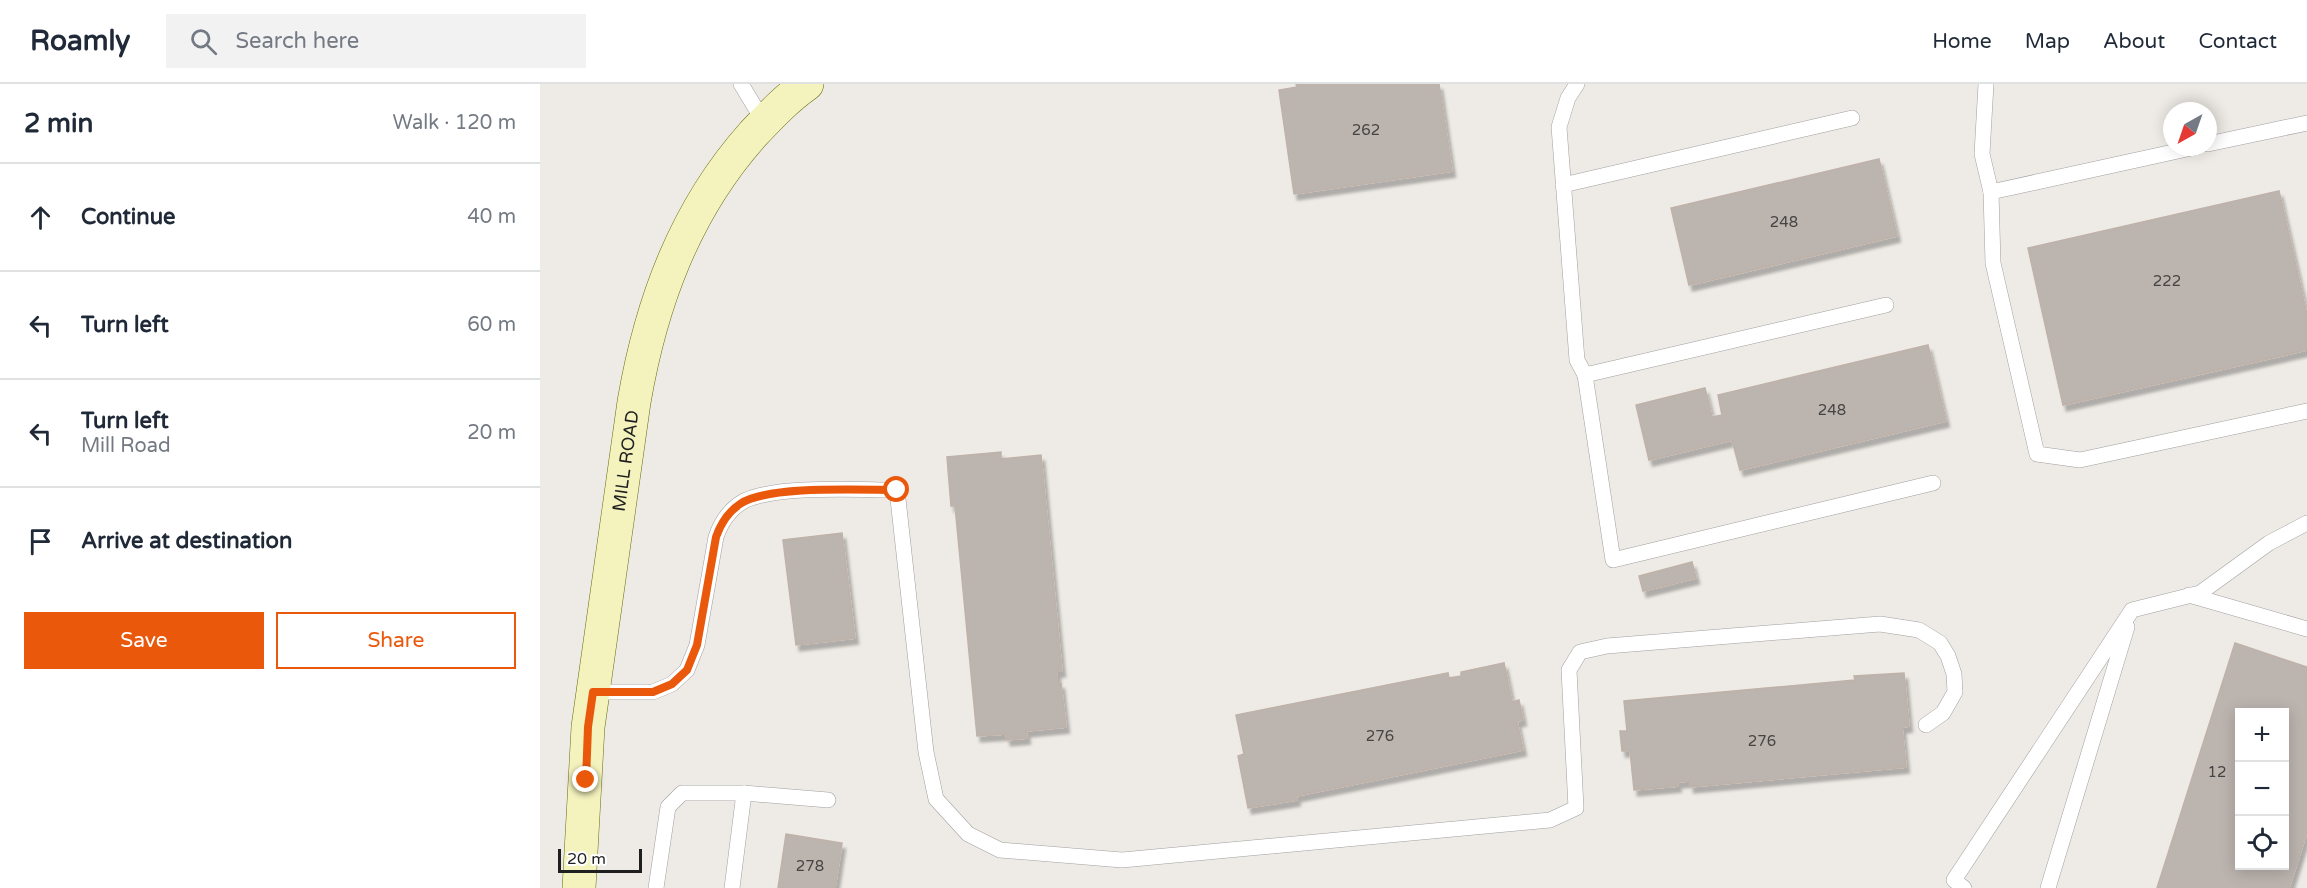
<!DOCTYPE html>
<html lang="en">
<head>
<meta charset="utf-8">
<style>
	:root { --surface:#fff; --page:#f2f2f3; --text:#1f2937; --muted:#747a83; --line:#e0e1e3; --accent:#ea580c }
	body { margin:0; font-family:"Varela Round",sans-serif; background:var(--page); color:var(--text) }
	.controls { position:absolute; right:18px; bottom:18px; display:grid; overflow:hidden; border-radius:0px; box-shadow:0 3px 15px #0003 }
	.controls button { width:54px; height:54px; display:grid; place-items:center; padding:0; border:0; border-bottom:2px solid var(--line); background:var(--surface); color:var(--text); font:30px sans-serif }
	.compass { position:absolute; left:1623px; top:18px; width:54px; height:54px; border-radius:50%; background:var(--surface); box-shadow:0 3px 15px #0003; rotate:220deg }
	.scale { position:absolute; left:18px; bottom:15px; width:84px; box-sizing:border-box; padding-left:6px; border:3px solid #1f1f1f; border-top:0; font-size:16px; line-height:21px; white-space:nowrap; color:#1f1f1f; -webkit-text-stroke:4px #fff; paint-order:stroke }
	.stop { position:absolute; width:18px; height:18px; margin:-14px; border:4px solid #ea580c; border-radius:50%; background:#fff }
	.stop.end { background:#ea580c; border-color:#fff; box-shadow:0 2px 6px #0008 }
	.list { margin:0; padding:0; list-style:none }
	h2 { display:flex; justify-content:space-between; align-items:center; height:78px; margin:0; padding:0 24px; font-size:26px }
	h2 small { font-size:20px; font-weight:400; color:var(--muted) }
	.list li { display:grid; grid-template-columns:39px 1fr auto; gap:18px; align-items:center; box-sizing:border-box; height:108px; padding:0 24px; border-top:2px solid var(--line) }
	.list b { display:block; font-size:22px; white-space:nowrap }
	.list p { margin:0; font-size:20px; white-space:nowrap; color:var(--muted) }
	.list em { font-size:20px; font-style:normal; color:var(--muted) }
	.actions { display:flex; gap:12px; padding:18px 24px }
	.actions a { flex:1; padding:14px 0; border:2px solid var(--accent); border-radius:0px; text-align:center; font-size:21px; color:var(--accent) }
	.actions .main { background:var(--accent); color:#fff }
	.icon { flex:none; width:33px; height:33px; fill:none; stroke:currentColor; stroke-width:2; stroke-linecap:round; stroke-linejoin:round }
	.map { position:relative; flex:none; width:1767px; height:804px; overflow:hidden }
	header { display:flex; align-items:center; gap:36px; box-sizing:border-box; height:84px; padding:0 30px; background:var(--surface); border-bottom:2px solid var(--line) }
	header strong { font-size:28px }
	nav { display:flex; gap:33px; margin-inline-start:auto; font-size:21px }
	.search { width:420px; height:54px; background:var(--page); display:flex; align-items:center; gap:15px; box-sizing:border-box; padding:0 21px; border-radius:0px; color:var(--muted); font-size:22px }
	main { display:flex }
	aside { flex:1; background:var(--surface) }
	.map>svg:first-child { display:block }
	.building { fill:#bcb4af; stroke:#bfb2a9; stroke-width:1.5; fill-rule:evenodd; filter:url(#shadow) }
	.lines { fill:none; stroke-linecap:round; stroke-linejoin:round }
	.lane-casing { stroke:#a0a0a0; stroke-width:16 }
	.secondary-casing { stroke:#676c0f; stroke-width:34 }
	.lane { stroke:#fff; stroke-width:15 }
	.secondary { stroke:#f4f3be; stroke-width:33 }
	.route { stroke:#ea580c; stroke-width:8 }
	.labels { text-anchor:middle; dominant-baseline:central; stroke-width:5; stroke-linejoin:round; paint-order:stroke }
	.number-label { font-size:15px; fill:#464443 }
	.street-label { font-size:18px; fill:#1f1f1f; stroke:#fff }
</style>
</head>
<body>
<header>
<strong>Roamly</strong>
<div class="search"><svg class="icon" aria-label="search" viewBox="0 0 24 24"><circle cx="10" cy="10" r="6"/><path d="M15 15l6 6"/></svg>Search here</div>
<nav><a>Home</a><a>Map</a><a>About</a><a>Contact</a></nav>
</header>
<main>
<aside>
<h2>2 min<small>Walk · 120 m</small></h2>
<ul class="list">
<li><svg class="icon" aria-label="ahead" viewBox="0 0 24 24"><path d="M12 20V5M6 11l6-6 6 6"/></svg><div><b>Continue</b></div><em>40 m</em></li>
<li><svg class="icon" aria-label="left" viewBox="0 0 24 24"><path d="M17 20v-9H6M10 6l-5 5 5 5"/></svg><div><b>Turn left</b></div><em>60 m</em></li>
<li><svg class="icon" aria-label="left" viewBox="0 0 24 24"><path d="M17 20v-9H6M10 6l-5 5 5 5"/></svg><div><b>Turn left</b><p>Mill Road</p></div><em>20 m</em></li>
<li><svg class="icon" aria-label="arrive" viewBox="0 0 24 24"><path d="M6 21V4h12l-3 4 3 4H6"/></svg><div><b>Arrive at destination</b></div></li>
</ul>
<div class="actions"><a class="main">Save</a><a>Share</a></div>
</aside>
<div class="map">
<svg width="1767" height="804" viewBox="0 0 1767 804">
	<defs>
		<filter id="shadow"><feDropShadow dx="3.5" dy="6" stdDeviation="1.5" flood-color="#0004"/></filter>
	</defs>
	<rect width="100%" height="100%" fill="#eeebe6"/>
	<g class="building">
		<path d="M756,0H899L912,87L754,110L739,6L757,3Z"/>
		<path d="M1339,75L1357,152L1149,201L1131,124Z"/>
		<path d="M1739,107L1767,231V266L1523,321L1488,164Z"/>
		<path d="M1388,261L1406,337L1200,386L1192,356L1109,376L1096,321L1165,304L1172,333L1182,331L1178,311Z"/>
		<path d="M461,368V375L501,371L522,587H517V599H521L526,643L486,647L487,654L467,656L466,650L437,652L415,422H411L407,373Z"/>
		<path d="M302,449L315,554L256,561L243,456Z"/>
		<path d="M1152,478L1156,494L1103,507L1099,492Z"/>
		<path d="M1695,559L1767,583V748L1749,804H1617ZM1700,628H1744V782H1700Z"/>
		<path d="M964,579L972,618L979,616L983,636L977,637L983,666L756,712L757,716L708,724L698,672L704,670L696,631L908,589L909,594L921,592V588Z"/>
		<path d="M1364,589L1369,642L1362,643L1366,683L1150,703V697L1137,698L1138,702L1094,706L1090,667H1082L1080,647H1087L1084,617L1315,596L1314,592Z"/>
		<path d="M246,750L302,759L295,804H238Z"/>
	</g>
	<g class="lines">
		<g class="lane-casing">
			<g id="lane">
				<path d="M201,0L224,38"/>
				<path d="M1037,0L1028,14L1019,43L1037,276L1045,291L1073,476L1393,399"/>
				<path d="M1446,0L1442,70L1451,108"/>
				<path d="M1668,60L1767,39"/>
				<path d="M1656,63L1451,108L1453,179L1497,370L1540,376L1767,327"/>
				<path d="M1023,101L1312,34"/>
				<path d="M1045,291L1346,221"/>
				<path d="M1649,511L1767,545"/>
				<path d="M53,608H113L132,600L147,586L157,561L176,453C181,438 190,425 204,417C237,401 319,406 357,406L386,668L396,715L428,750L460,766L582,776L1010,736L1036,724L1029,586L1040,568L1067,562L1340,540L1379,546L1400,559L1408,572L1414,590L1415,608L1403,629L1386,641"/>
				<path d="M116,804L128,723L142,709H204L288,716"/>
				<path d="M192,804L204,709"/>
				<path d="M1424,804L1414,796L1592,526L1660,509L1729,459L1767,439"/>
				<path d="M1508,804L1587,543"/>
			</g>
		</g>
		<g class="secondary-casing">
			<g id="secondary">
				<path id="s1" d="M39,804L48,643L53,608L94,318C111,219 145,126 213,50C230,32 247,14 267,0"/>
			</g>
		</g>
		<use href="#lane" class="lane"/>
		<use href="#secondary" class="secondary"/>
	</g>
	<g class="lines">
		<path class="route" d="M46,696L48,643L53,608H113L132,600L147,586L157,561L176,453C181,439 188,428 200,420C228,401 321,406 357,406"/>
	</g>
	<g class="labels">
		<g class="number-label">
			<text x="826" y="46">262</text>
			<text x="1244" y="138">248</text>
			<text x="1627" y="197">222</text>
			<text x="1292" y="326">248</text>
			<text x="840" y="652">276</text>
			<text x="1222" y="657">276</text>
			<text x="1677" y="688">12</text>
			<text x="270" y="782">278</text>
		</g>
		<g class="street-label">
			<text stroke="none"><textPath href="#s1" startOffset="430">MILL ROAD</textPath></text>
		</g>
	</g>
</svg>
<div class="controls">
<button>+</button>
<button>−</button>
<button><svg class="icon" aria-label="locate" viewBox="0 0 24 24"><circle cx="12" cy="12" r="6"/><path d="M12 2v4M12 18v4M2 12h4M18 12h4"/></svg></button>
</div>
<svg class="compass" viewBox="-18 -18 36 36"><path d="M0-13l5 13h-10z" fill="#e53935"/><path d="M0 13l5-13h-10z" fill="#747a83"/></svg>
<div class="scale">20 m</div>
<div class="stop" style="left:357px;top:406px"></div>
<div class="stop end" style="left:46px;top:696px"></div>
</div>
</main>
</body>
</html>
